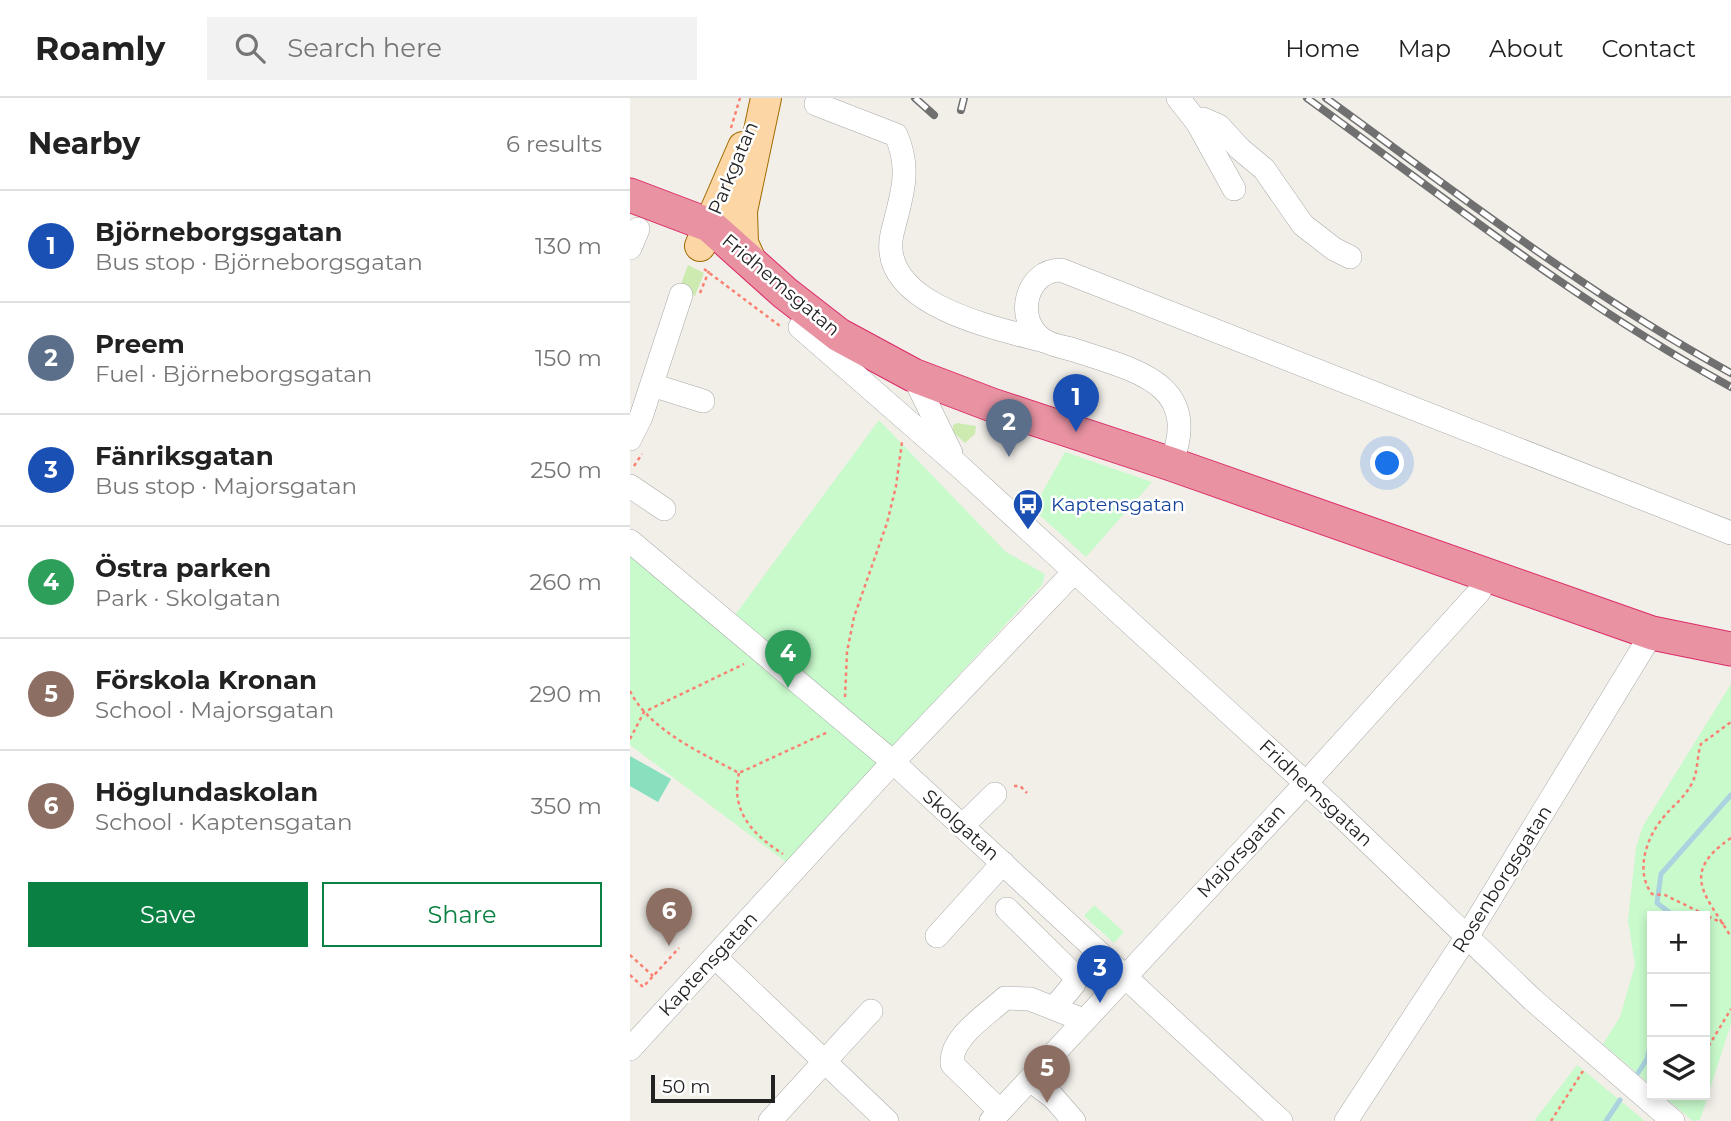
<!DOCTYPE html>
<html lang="en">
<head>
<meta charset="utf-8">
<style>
	:root { --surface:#fff; --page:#f2f2f2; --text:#222; --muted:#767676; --line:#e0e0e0; --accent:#0b8043 }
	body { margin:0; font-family:Montserrat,sans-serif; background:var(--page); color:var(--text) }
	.controls { position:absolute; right:21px; bottom:21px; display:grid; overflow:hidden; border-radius:0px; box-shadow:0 4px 10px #0003 }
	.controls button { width:63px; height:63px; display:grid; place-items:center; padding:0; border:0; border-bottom:2px solid var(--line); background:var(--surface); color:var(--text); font:35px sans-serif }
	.scale { position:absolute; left:21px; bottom:18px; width:124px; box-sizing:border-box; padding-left:7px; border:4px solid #222; border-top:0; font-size:19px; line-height:24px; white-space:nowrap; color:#222; -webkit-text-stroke:5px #fff; paint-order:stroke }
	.you { position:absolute; left:758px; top:366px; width:24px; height:24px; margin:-18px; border:5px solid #fff; border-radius:50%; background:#1a73e8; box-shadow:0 0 0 10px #1a73e833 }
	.badge { display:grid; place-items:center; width:46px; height:46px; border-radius:50%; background:var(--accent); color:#fff; font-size:23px; font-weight:700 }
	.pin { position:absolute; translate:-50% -58px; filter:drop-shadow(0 2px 4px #0008) }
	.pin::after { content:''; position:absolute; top:37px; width:24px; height:21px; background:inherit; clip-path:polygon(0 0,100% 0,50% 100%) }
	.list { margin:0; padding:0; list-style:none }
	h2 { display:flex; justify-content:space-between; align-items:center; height:91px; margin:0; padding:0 28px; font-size:30px }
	h2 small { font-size:23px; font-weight:400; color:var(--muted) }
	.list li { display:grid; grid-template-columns:46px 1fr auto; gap:21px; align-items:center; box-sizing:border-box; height:112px; padding:0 28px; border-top:2px solid var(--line) }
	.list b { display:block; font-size:26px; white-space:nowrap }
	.list p { margin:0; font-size:23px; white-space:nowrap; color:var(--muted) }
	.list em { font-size:23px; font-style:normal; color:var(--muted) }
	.actions { display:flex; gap:14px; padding:21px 28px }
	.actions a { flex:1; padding:16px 0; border:2px solid var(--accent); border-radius:0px; text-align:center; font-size:24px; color:var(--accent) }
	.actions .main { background:var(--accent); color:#fff }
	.icon { flex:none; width:38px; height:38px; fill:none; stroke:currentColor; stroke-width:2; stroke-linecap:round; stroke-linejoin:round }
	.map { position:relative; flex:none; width:1101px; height:1023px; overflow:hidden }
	header { display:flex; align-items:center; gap:42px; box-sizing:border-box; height:98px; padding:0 35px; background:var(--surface); border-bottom:2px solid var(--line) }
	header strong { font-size:33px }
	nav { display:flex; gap:38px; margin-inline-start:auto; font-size:24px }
	.search { width:490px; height:63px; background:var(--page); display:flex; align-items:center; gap:18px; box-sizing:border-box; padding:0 24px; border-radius:0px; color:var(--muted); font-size:26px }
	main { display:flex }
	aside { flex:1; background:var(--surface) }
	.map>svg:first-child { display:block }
	.grass { fill:#cdebb0 }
	.park { fill:#c8facc }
	.pitch { fill:#88e0be }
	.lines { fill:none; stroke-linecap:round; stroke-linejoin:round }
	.stream { stroke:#aad3df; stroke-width:5 }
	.minor-casing { stroke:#a9a9a9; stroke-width:24 }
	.major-casing { stroke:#a06b00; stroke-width:32 }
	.highway-casing { stroke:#dc2a67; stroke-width:35 }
	.path { stroke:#fa8072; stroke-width:2.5; stroke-dasharray:3.5 3.5; stroke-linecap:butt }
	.minor { stroke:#fff; stroke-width:23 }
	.major { stroke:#fcd6a4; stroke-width:30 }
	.highway { stroke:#e892a2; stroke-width:33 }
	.rail-casing { stroke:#707070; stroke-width:8 }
	.rail { stroke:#fff; stroke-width:5; stroke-dasharray:16; stroke-linecap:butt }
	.labels { text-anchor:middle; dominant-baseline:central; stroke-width:5; stroke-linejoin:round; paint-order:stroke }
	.street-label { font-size:19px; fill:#222; stroke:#fff }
	.transit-label { font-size:19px; fill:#164399; stroke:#fff; text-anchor:start }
</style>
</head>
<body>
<header>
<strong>Roamly</strong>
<div class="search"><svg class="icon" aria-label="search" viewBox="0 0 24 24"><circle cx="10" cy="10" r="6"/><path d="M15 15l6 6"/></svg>Search here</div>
<nav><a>Home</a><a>Map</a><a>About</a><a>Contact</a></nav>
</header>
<main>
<aside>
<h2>Nearby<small>6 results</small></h2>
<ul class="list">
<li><span class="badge" style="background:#1a4fb4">1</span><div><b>Björneborgsgatan</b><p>Bus stop · Björneborgsgatan</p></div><em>130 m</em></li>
<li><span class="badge" style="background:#5c6f8a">2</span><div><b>Preem</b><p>Fuel · Björneborgsgatan</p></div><em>150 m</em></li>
<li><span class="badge" style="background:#1a4fb4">3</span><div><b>Fänriksgatan</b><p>Bus stop · Majorsgatan</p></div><em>250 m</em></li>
<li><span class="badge" style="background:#2e9e5b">4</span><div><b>Östra parken</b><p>Park · Skolgatan</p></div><em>260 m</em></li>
<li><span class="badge" style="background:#8d6e63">5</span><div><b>Förskola Kronan</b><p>School · Majorsgatan</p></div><em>290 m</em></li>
<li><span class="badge" style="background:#8d6e63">6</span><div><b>Höglundaskolan</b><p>School · Kaptensgatan</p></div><em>350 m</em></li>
</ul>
<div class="actions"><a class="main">Save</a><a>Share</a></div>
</aside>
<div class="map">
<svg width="1101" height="1023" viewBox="0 0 1101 1023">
	<rect width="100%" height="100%" fill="#f2efe9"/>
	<g class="grass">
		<path d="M58,167L74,175L65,198L49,191Z"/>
		<path d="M327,325L346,328L345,336L335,345L323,334V327Z"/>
	</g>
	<g class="park">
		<path d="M249,322L376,454L415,476L412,487L156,764L0,647V457L99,525Z"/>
		<path d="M435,354L522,384L456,459L403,411Z"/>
		<path d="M1101,586V926L1070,1022L1063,1023L1032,997H1075V818H1022V988L973,946L990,919L1005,867L998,822L1006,749L1013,728Z"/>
		<path d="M464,807L494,834L484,845L454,818Z"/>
		<path d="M947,967L1015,1023H904Z"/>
	</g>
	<path class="pitch" d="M0,658L41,681L28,704L0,688Z"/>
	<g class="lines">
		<g class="stream">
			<path d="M1044,818L1027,805L1031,776L1101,697"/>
			<path d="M1008,975L1017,961L1022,941"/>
			<path d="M976,1023L990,1002"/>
		</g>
		<g class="minor-casing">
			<g id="minor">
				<path d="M548,0L567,24L604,91"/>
				<path d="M186,6L266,37C282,73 271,99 262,136C247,207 366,230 414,243"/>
				<path d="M567,24L573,21L589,28L610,51L634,71L673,127L704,151L720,159"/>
				<path d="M0,150L8,131"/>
				<path d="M170,229L328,367L703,710L903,902L1043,1023"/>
				<path d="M283,277L321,355"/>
				<path d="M22,287L73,303"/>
				<path d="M0,341L11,319L51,197"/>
				<path d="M541,366C572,287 509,273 447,253C436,249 421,248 412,241C384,221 396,172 431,172L1101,435"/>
				<path d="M0,388L34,411"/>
				<path d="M0,443L263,664L651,1023"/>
				<path d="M332,728L365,696"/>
				<path d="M377,811L445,878L444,886L424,910"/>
				<path d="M307,838L373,765"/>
				<path d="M85,859L257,1023"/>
				<path d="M0,951L263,664L444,474"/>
				<path d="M400,982L423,999L444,1023"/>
				<path d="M370,1013L322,966C320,939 357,917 375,900L400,901L453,922"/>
				<path d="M140,1023L241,913"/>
				<path d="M361,1023L676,685L849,494L856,479"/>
				<path d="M716,1023L843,829L1022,535"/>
			</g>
		</g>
		<g class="major-casing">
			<g id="major">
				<path d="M70,148L113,49"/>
				<path d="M123,167L113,145L112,113L136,0"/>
			</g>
		</g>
		<g class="highway-casing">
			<path id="highway" d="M0,97L79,127L155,195L209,237L283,277L362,307L541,366L1022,535L1101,551"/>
		</g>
		<g class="path">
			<path d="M101,30L110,0"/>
			<path d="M74,171L150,228"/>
			<path d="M70,195L79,173"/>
			<path d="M4,368L12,356"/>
			<path d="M0,593C20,633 72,655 109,675L198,634"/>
			<path d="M215,599L217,554L224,519L257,425L266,388L272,344"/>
			<path d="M0,641L14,614L114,566"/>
			<path d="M109,675C100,713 123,737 153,756"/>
			<path d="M384,688H390L397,695"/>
			<path d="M1101,740C1048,776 1077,798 1101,839"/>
			<path d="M1094,826L1035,797L1022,796C1005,774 1016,741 1032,721C1043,707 1056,699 1063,683C1068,672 1067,657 1071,646L1101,624"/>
			<path d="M0,857L23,878"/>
			<path d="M0,877L13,889L49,850"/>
			<path d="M1075,954L1101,911"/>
			<path d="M921,1023L953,973"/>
		</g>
		<use href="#minor" class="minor"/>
		<use href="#major" class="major"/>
		<use href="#highway" class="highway"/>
		<g class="rail-casing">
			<g id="rail">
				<path d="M285,0L304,17"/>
				<path d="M677,0C816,101 950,207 1101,289"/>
				<path d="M696,0C828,96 957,196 1101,275"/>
				<path d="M331,12L334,0"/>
			</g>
		</g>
		<use href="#rail" class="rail"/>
	</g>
	<defs>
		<g id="bus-pin" transform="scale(1.575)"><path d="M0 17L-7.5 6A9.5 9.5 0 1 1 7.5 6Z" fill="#1a4fb4" stroke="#fff"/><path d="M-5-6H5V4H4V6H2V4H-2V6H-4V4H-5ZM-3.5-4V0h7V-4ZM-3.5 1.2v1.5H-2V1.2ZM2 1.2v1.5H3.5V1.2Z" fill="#fff"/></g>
	</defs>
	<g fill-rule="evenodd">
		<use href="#bus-pin" x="398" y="406"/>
	</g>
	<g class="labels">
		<g class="street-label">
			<text transform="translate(103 70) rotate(-67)">Parkgatan</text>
			<text transform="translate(151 187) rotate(40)">Fridhemsgatan</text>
			<text transform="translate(686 695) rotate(43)">Fridhemsgatan</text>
			<text transform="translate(331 727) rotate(42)">Skolgatan</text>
			<text transform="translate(611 753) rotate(-47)">Majorsgatan</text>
			<text transform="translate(872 781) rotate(-58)">Rosenborgsgatan</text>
			<text transform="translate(78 866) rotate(-47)">Kaptensgatan</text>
		</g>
		<g class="transit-label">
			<text x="421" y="406">Kaptensgatan</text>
		</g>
	</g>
</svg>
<div class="controls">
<button>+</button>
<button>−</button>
<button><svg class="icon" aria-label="layers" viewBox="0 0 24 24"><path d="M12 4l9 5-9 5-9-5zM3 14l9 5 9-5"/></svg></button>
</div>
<div class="scale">50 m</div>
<div class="you"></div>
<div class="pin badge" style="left:446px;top:334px;background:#1a4fb4">1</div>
<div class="pin badge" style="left:379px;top:359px;background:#5c6f8a">2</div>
<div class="pin badge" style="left:470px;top:905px;background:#1a4fb4">3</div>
<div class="pin badge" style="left:158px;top:590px;background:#2e9e5b">4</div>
<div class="pin badge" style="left:417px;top:1005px;background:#8d6e63">5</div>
<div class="pin badge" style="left:39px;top:848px;background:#8d6e63">6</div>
</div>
</main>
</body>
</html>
